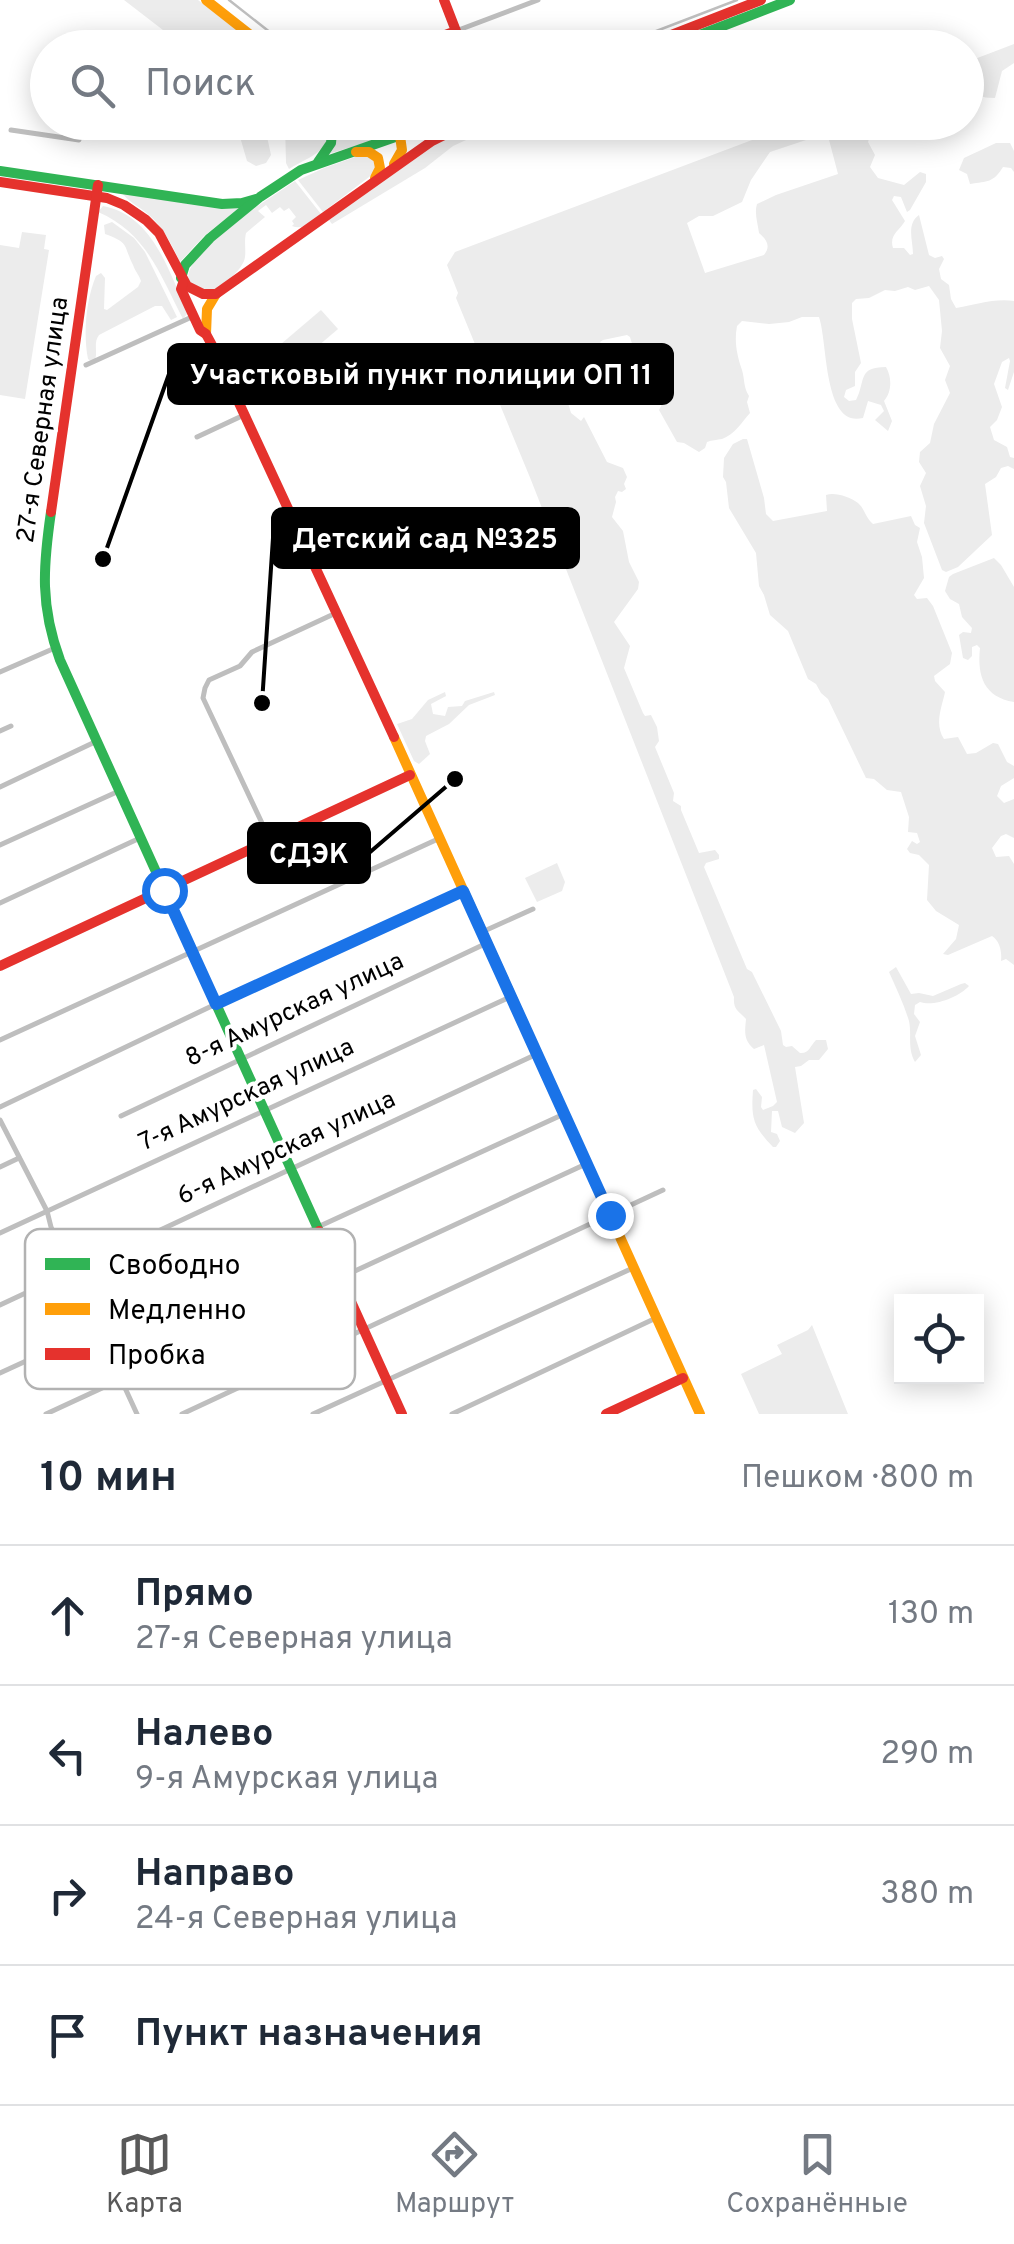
<!DOCTYPE html>
<html lang="ru">
<head>
<meta charset="utf-8">
<style>
	:root { --surface:#fff; --page:#f6f6f7; --text:#1f2937; --muted:#747a83; --line:#e0e1e3; --accent:#595959 }
	body { margin:0; font-family:Overpass,sans-serif; background:var(--page); color:var(--text) }
	.controls { position:absolute; right:30px; bottom:30px; display:grid; overflow:hidden; border-radius:0px; box-shadow:0 5px 25px #0003 }
	.controls button { width:90px; height:90px; display:grid; place-items:center; padding:0; border:0; border-bottom:2px solid var(--line); background:var(--surface); color:var(--text); font:50px sans-serif }
	.stop { position:absolute; width:30px; height:30px; margin:-22px; border:8px solid #1a73e8; border-radius:50%; background:#fff }
	.stop.end { background:#1a73e8; border-color:#fff; box-shadow:0 2px 10px #0008 }
	.list { margin:0; padding:0; list-style:none }
	h2 { display:flex; justify-content:space-between; align-items:center; height:130px; margin:0; padding:0 40px; font-size:42px }
	h2 small { font-size:32px; font-weight:400; color:var(--muted) }
	.list li { display:grid; grid-template-columns:65px 1fr auto; gap:30px; align-items:center; box-sizing:border-box; height:140px; padding:0 40px; border-top:2px solid var(--line) }
	.list b { display:block; font-size:38px; white-space:nowrap }
	.list p { margin:0; font-size:32px; white-space:nowrap; color:var(--muted) }
	.list em { font-size:32px; font-style:normal; color:var(--muted) }
	.icon { flex:none; width:55px; height:55px; fill:none; stroke:currentColor; stroke-width:2; stroke-linecap:round; stroke-linejoin:round }
	.map { position:relative; flex:none; width:1014px; height:1414px; overflow:hidden }
	.search { position:absolute; background:var(--surface); box-shadow:0 5px 25px #0003; left:30px; right:30px; top:30px; height:110px; display:flex; align-items:center; gap:25px; box-sizing:border-box; padding:0 35px; border-radius:55px; color:var(--muted); font-size:38px }
	.sheet { height:690px; background:var(--surface) }
	nav { display:flex; justify-content:space-around; align-items:center; box-sizing:border-box; height:140px; border-top:2px solid var(--line); background:var(--surface); font-size:28px; color:var(--muted) }
	nav a { display:grid; justify-items:center; gap:5px }
	nav .on { color:var(--accent) }
	.map>svg:first-child { display:block }
	.green { fill:#ececec; fill-rule:evenodd }
	.lines { fill:none; stroke-linecap:round; stroke-linejoin:round }
	.street { stroke:#bebebe; stroke-width:5 }
	.fast { stroke:#30b455; stroke-width:10 }
	.slow { stroke:#ff9f0a; stroke-width:10 }
	.jam { stroke:#e5322d; stroke-width:10 }
	.tram { stroke:#bebebe; stroke-width:2.5 }
	.route { stroke:#1a73e8; stroke-width:12 }
	.labels { text-anchor:middle; dominant-baseline:central; stroke-width:8; stroke-linejoin:round; paint-order:stroke }
	.street-label { font-size:25px; fill:#000; stroke:#fff }
	.key { fill:#fff; stroke:#b2b2b2; stroke-width:2.5 }
	.key-label { font-size:28px; fill:#000 }
	.leader { fill:none; stroke:#000; stroke-width:4 }
	.callout-dot { fill:#000; stroke:#fff; stroke-width:4 }
	.callout { fill:#000; stroke:#000; stroke-width:4 }
	.callout-label { font-size:28px; text-anchor:middle; font-weight:bold; fill:#fff }
</style>
</head>
<body>
<div class="map">
<svg width="1014" height="1414" viewBox="0 0 1014 1414">
	<rect width="100%" height="100%" fill="#fff"/>
	<g class="green">
		<path d="M124,0H198L260,47H185Z"/>
		<path d="M1014,44V63L1002,71L995,98C968,98 966,86 967,62Z"/>
		<path d="M794,122L823,123L828,127L831,123H867L871,132L868,142L875,155L870,167L878,178L904,185L920,172L926,174V182L910,210L907,212L901,197L894,196L892,200L905,221C899,231 889,235 893,248H904L910,255L913,254C913,241 906,224 919,215L929,255L935,258L942,256L944,259L939,269L941,279L949,285L951,299L956,308C974,305 995,298 1014,301V372L1008,390L1005,388L1010,361L1009,358L1002,362L994,384L1002,407L997,420L990,427L994,440L1007,447L1010,457L1014,458V469L1008,466L1001,468L996,477L985,484L992,535L958,567L946,572L942,570L924,523L926,506L920,486L926,473L919,462L920,452L930,443L934,424L950,393L945,380L950,366L940,348L942,331L939,300L929,286L915,290L908,287L895,291L885,290L869,298L856,299L852,303V319L861,363L855,372V386L846,390L844,397L849,401L856,400C866,381 857,367 886,367C892,377 892,392 884,401L892,421L888,431L875,420L884,411L881,405L868,401L863,418C823,428 828,343 819,317H802L789,322L769,324L742,321L737,326C734,342 737,355 742,370C745,380 743,386 749,396L747,402L750,413C742,422 734,435 722,439C717,440 712,440 707,442L705,448L699,452L684,443L677,442L659,410L671,387L669,385L656,386L651,377L653,371C640,366 643,362 641,352L633,347L630,337L627,335L603,340L600,342L602,345L608,346L615,354L612,361L570,385L575,395L568,403L571,413L581,421L584,417L607,462L623,468L627,477L624,484L626,489L622,492L618,491L615,497L616,502L612,517L623,531L629,562L639,582L638,589L614,622L630,646L624,668L643,713L645,716L651,715L657,727L659,741L655,747L674,793L673,801L681,806V810L699,853L715,850L719,855V859L706,863L704,867L747,969L752,972L781,1031L783,1045L786,1047L792,1046L800,1053C809,1054 810,1046 816,1040H826L828,1049L819,1060H809L801,1066L795,1067L804,1123L795,1133L782,1127L778,1111H772L771,1132L777,1134L780,1141L776,1147H773C753,1126 751,1119 753,1090L756,1089L762,1097L761,1107L763,1110L773,1106L777,1102L764,1045L754,1049C743,1040 745,1031 746,1019C739,1011 733,1010 734,997L531,480L456,298L458,293L447,265L455,252L768,134L770,136L791,130ZM824,134L828,136L838,174L776,195L757,204C754,213 758,224 759,233C767,240 771,246 764,255L705,273L687,223L699,216H713L742,202L751,180L770,152Z"/>
		<path d="M236,123H264L271,155L266,163L256,166L247,161Z"/>
		<path d="M285,123H331C327,154 314,154 289,169L286,163Z"/>
		<path d="M336,123H356L386,134H395L328,154L335,144Z"/>
		<path d="M480,123H503L453,146L425,168L332,224L329,220L431,146Z"/>
		<path d="M996,143H1010L1014,151V172L1011,168L1003,167C993,183 988,181 970,184L967,174L959,170L964,158Z"/>
		<path d="M361,155H372L378,164L373,174L323,212L298,180L324,168Z"/>
		<path d="M295,181L321,214C312,221 303,231 292,226L294,224L292,221L296,217L289,208L284,211L280,207L272,213L266,205L258,211L265,217L246,233C244,242 246,249 245,257C244,269 219,291 206,291C203,292 195,289 192,286C167,260 277,194 295,181Z"/>
		<path d="M124,192L225,207L239,208L204,236L180,262C172,245 164,228 149,215C140,207 130,203 123,194Z"/>
		<path d="M103,206C152,215 168,269 186,309L187,314L183,319C160,275 147,233 98,212Z"/>
		<path d="M112,222L134,238L145,252L177,317L171,320L162,306H155L99,335C93,343 98,351 95,360L91,361L88,359C83,334 86,300 96,276L101,273L105,278L104,309L107,310L138,287L141,281C139,275 135,271 133,265C123,245 130,243 105,234L104,225Z"/>
		<path d="M22,232L46,235L44,249L49,250L25,399L0,395V245L19,248Z"/>
		<path d="M321,310L338,329L291,369L274,350Z"/>
		<path d="M743,439H747L764,498L766,514L773,521L827,511L826,495C835,492 850,497 858,503C865,509 865,517 873,524L911,516L915,525L920,528L917,542L922,557L924,578L914,595L917,599L927,598L933,606L952,653L950,664L934,676L935,681L945,692C942,707 934,724 944,739L958,737L967,754L976,753L993,743L998,744L1007,762L1014,766V778L1001,786L997,796L1004,803L1014,799V838L1006,834L1001,836L992,848L996,857L1009,856L1014,864V965L1006,959L1001,961C1002,952 1000,941 992,936L948,955L943,954L956,939L959,925L936,911L927,900L929,865L919,855L910,853L907,849L912,841L917,844L920,842L917,833L908,832L909,817L901,792L887,790L874,779L866,778L828,699L821,693L816,684L808,679L788,631L770,615L764,595L759,586L756,553L729,508L726,482L723,477L724,458L733,444Z"/>
		<path d="M994,558L1001,565L1014,587V702C984,697 977,676 980,648L977,645L972,647V656L968,660L963,658L959,635L963,632L971,633L972,628L962,617L959,604L950,599L945,591L949,577L953,574Z"/>
		<path d="M445,692L446,696L431,704L433,714L445,716L448,707L462,706L465,701L494,692L495,695L469,705L449,724L426,736L425,741L430,754L419,764L414,761L397,724L412,719L428,700Z"/>
		<path d="M557,863L565,882L562,891L537,902L525,878Z"/>
		<path d="M896,967L911,994L919,993L933,996L961,984L965,983L969,986C959,997 934,1007 920,1002L915,1005L914,1014L920,1022L915,1036L921,1055L915,1062C907,1048 912,1035 909,1021C904,1004 896,988 889,972Z"/>
		<path d="M812,1325L848,1414H759L741,1374L782,1354L777,1345L808,1330Z"/>
	</g>
	<g class="lines">
		<g class="street">
			<path d="M456,31L538,0"/>
			<path d="M11,130L79,140"/>
			<path d="M86,365L194,316"/>
			<path d="M197,437L244,415"/>
			<path d="M0,672L55,648"/>
			<path d="M0,731L11,726"/>
			<path d="M0,787L97,741"/>
			<path d="M270,840L203,698L205,688L209,680L240,666L252,652L336,613"/>
			<path d="M0,845L119,791"/>
			<path d="M0,903L140,838"/>
			<path d="M482,932L533,909"/>
			<path d="M0,1040L438,839"/>
			<path d="M0,1107L216,1004L463,891"/>
			<path d="M121,1116L487,943"/>
			<path d="M0,1120L47,1211L51,1227L137,1414"/>
			<path d="M0,1167L19,1158"/>
			<path d="M0,1233L510,997"/>
			<path d="M0,1305L537,1054"/>
			<path d="M0,1373L564,1114"/>
			<path d="M46,1414L586,1164"/>
			<path d="M182,1414L663,1190"/>
			<path d="M313,1414L633,1268"/>
			<path d="M452,1414L656,1318"/>
		</g>
		<g class="fast">
			<path d="M666,48L790,0"/>
			<path d="M391,129L426,124"/>
			<path d="M318,162L331,143L333,122"/>
			<path d="M0,171L222,204L242,203L256,199"/>
			<path d="M181,278L185,265L210,238L260,197L301,170L438,122"/>
			<path d="M51,512C43,567 40,606 60,660L319,1231"/>
		</g>
		<g class="slow">
			<path d="M206,0L267,48"/>
			<path d="M364,122L391,129L400,136L402,150L394,164"/>
			<path d="M356,152H369L378,158L380,168L375,178"/>
			<path d="M206,334L207,309L216,294"/>
			<path d="M394,737L700,1414"/>
		</g>
		<g class="jam">
			<path d="M411,48L456,31L444,0"/>
			<path d="M638,48L761,0"/>
			<path d="M0,182L107,198L124,205L146,220L159,233L187,286L203,294H216L432,141L470,122"/>
			<path d="M183,283L181,289L200,330L206,334L213,347L394,737"/>
			<path d="M51,512L98,185"/>
			<path d="M0,966L410,775"/>
			<path d="M319,1231L402,1414"/>
			<path d="M606,1414L683,1378"/>
		</g>
		<g class="tram">
			<path d="M229,0L290,48"/>
			<path d="M612,48L737,0"/>
		</g>
	</g>
	<g class="lines">
		<path class="route" d="M164,890L216,1004L463,891L610,1215"/>
	</g>
	<g class="labels">
		<g class="street-label">
			<text transform="translate(44 420) rotate(-82)">27-я Северная улица</text>
			<text transform="translate(295 1011) rotate(-25)">8-я Амурская улица</text>
			<text transform="translate(247 1096) rotate(-25)">7-я Амурская улица</text>
			<text transform="translate(287 1149) rotate(-25)">6-я Амурская улица</text>
		</g>
	</g>
	<rect x="25" y="1229" width="330" height="160" rx="15" class="key"/>
	<rect x="45" y="1258" width="45" height="12" fill="#30b455"/>
	<rect x="45" y="1303" width="45" height="12" fill="#ff9f0a"/>
	<rect x="45" y="1348" width="45" height="12" fill="#e5322d"/>
	<g class="key-label">
		<text x="108" y="1274">Свободно</text>
		<text x="108" y="1319">Медленно</text>
		<text x="108" y="1364">Пробка</text>
	</g>
	<path class="leader" d="M103 559L169 374M262 703L273 538M455 779L369 853"/>
	<g class="callout-dot">
		<circle cx="103" cy="559" r="10"/>
		<circle cx="262" cy="703" r="10"/>
		<circle cx="455" cy="779" r="10"/>
	</g>
	<g class="callout">
		<rect x="169" y="345" width="503" height="58" rx="10"/>
		<rect x="273" y="509" width="305" height="58" rx="10"/>
		<rect x="249" y="824" width="120" height="58" rx="10"/>
	</g>
	<g class="callout-label">
		<text x="421" y="384">Участковый пункт полиции ОП 11</text>
		<text x="425" y="548">Детский сад №325</text>
		<text x="309" y="863">СДЭК</text>
	</g>
</svg>
<div class="controls">
<button><svg class="icon" aria-label="locate" viewBox="0 0 24 24"><circle cx="12" cy="12" r="6"/><path d="M12 2v4M12 18v4M2 12h4M18 12h4"/></svg></button>
</div>
<div class="stop" style="left:164px;top:890px"></div>
<div class="stop end" style="left:610px;top:1215px"></div>
<div class="search"><svg class="icon" aria-label="search" viewBox="0 0 24 24"><circle cx="10" cy="10" r="6"/><path d="M15 15l6 6"/></svg>Поиск</div>
</div>
<section class="sheet">
<h2>10 мин<small>Пешком · 800 m</small></h2>
<ul class="list">
<li><svg class="icon" aria-label="ahead" viewBox="0 0 24 24"><path d="M12 20V5M6 11l6-6 6 6"/></svg><div><b>Прямо</b><p>27-я Северная улица</p></div><em>130 m</em></li>
<li><svg class="icon" aria-label="left" viewBox="0 0 24 24"><path d="M17 20v-9H6M10 6l-5 5 5 5"/></svg><div><b>Налево</b><p>9-я Амурская улица</p></div><em>290 m</em></li>
<li><svg class="icon" aria-label="right" viewBox="0 0 24 24"><path d="M7 20v-9h11M14 6l5 5-5 5"/></svg><div><b>Направо</b><p>24-я Северная улица</p></div><em>380 m</em></li>
<li><svg class="icon" aria-label="arrive" viewBox="0 0 24 24"><path d="M6 21V4h12l-3 4 3 4H6"/></svg><div><b>Пункт назначения</b></div></li>
</ul>
</section>
<nav>
<a class="on"><svg class="icon" aria-label="map" viewBox="0 0 24 24"><path d="M3 6l6-2 6 2 6-2v14l-6 2-6-2-6 2zM9 4v14M15 6v14"/></svg>Карта</a>
<a><svg class="icon" aria-label="directions" viewBox="0 0 24 24"><path d="M12 3l9 9-9 9-9-9zM9 14v-3h6M13 9l2 2-2 2"/></svg>Маршрут</a>
<a><svg class="icon" aria-label="saved" viewBox="0 0 24 24"><path d="M7 4h10v16l-5-4-5 4z"/></svg>Сохранённые</a>
</nav>
</body>
</html>
